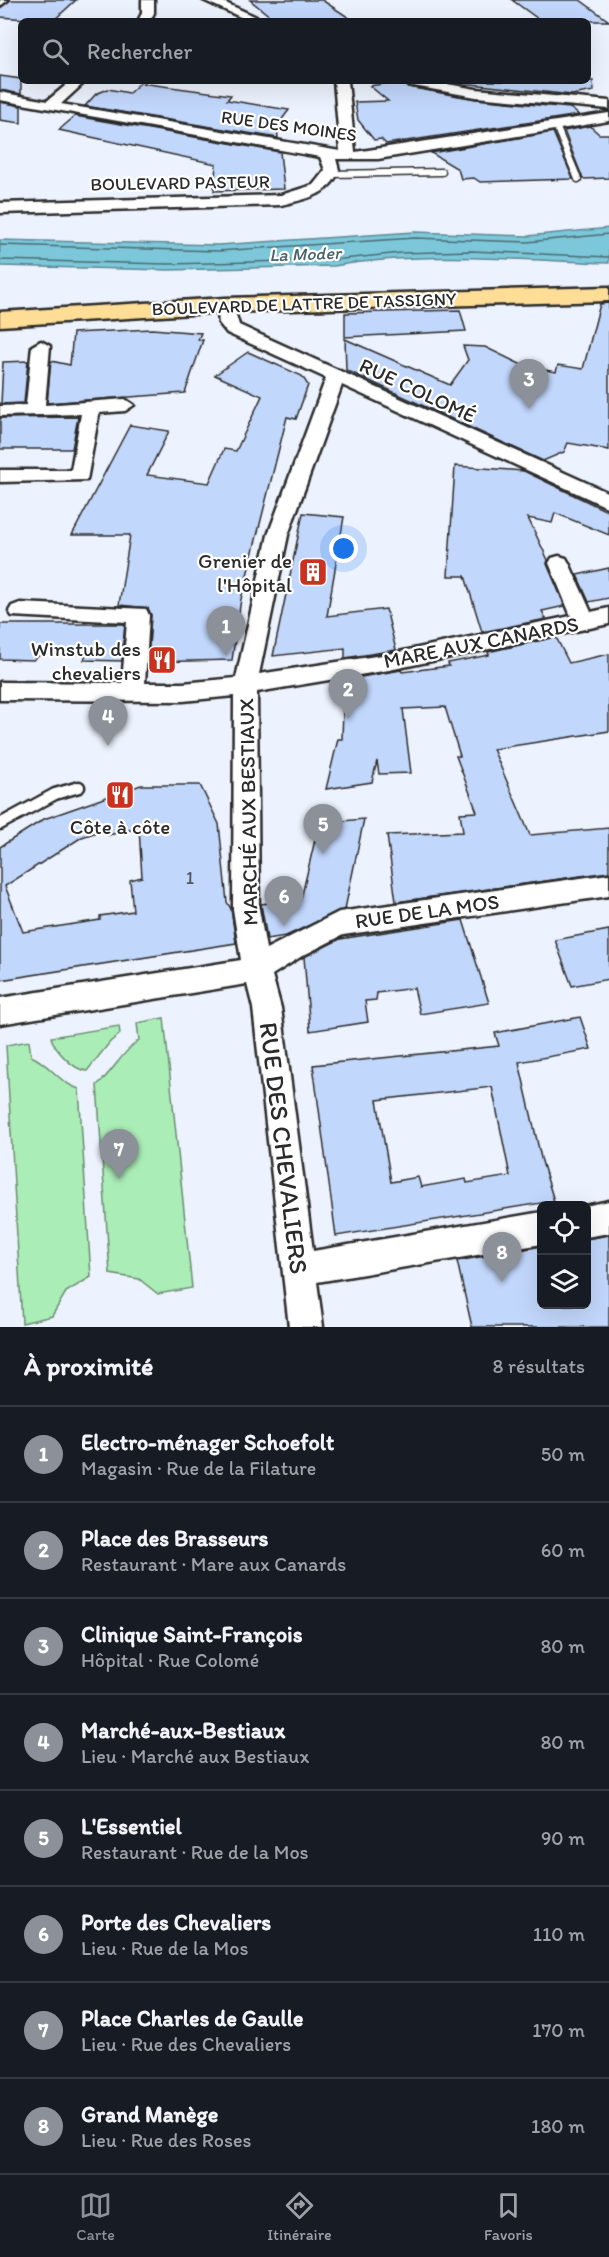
<!DOCTYPE html>
<html lang="fr">
<head>
<meta charset="utf-8">
<style>
	:root { --surface:#171b24; --page:#242831; --text:#f1f3f6; --muted:#9ea1a6; --line:#363941; --accent:#8c9099 }
	body { margin:0; font-family:Itim,sans-serif; background:var(--page); color:var(--text) }
	.controls { position:absolute; right:18px; bottom:18px; display:grid; overflow:hidden; border-radius:9px; box-shadow:0 6px 24px #0002 }
	.controls button { width:54px; height:54px; display:grid; place-items:center; padding:0; border:0; border-bottom:2px solid var(--line); background:var(--surface); color:var(--text); font:30px sans-serif }
	.you { position:absolute; left:344px; top:549px; width:21px; height:21px; margin:-15px; border:4px solid #fff; border-radius:50%; background:#1a73e8; box-shadow:0 0 0 9px #1a73e833 }
	.badge { display:grid; place-items:center; width:39px; height:39px; border-radius:50%; background:var(--accent); color:#fff; font-size:20px; font-weight:700 }
	.pin { position:absolute; translate:-50% -50px; filter:drop-shadow(0 2px 3px #0008) }
	.pin::after { content:''; position:absolute; top:32px; width:21px; height:18px; background:inherit; clip-path:polygon(0 0,100% 0,50% 100%) }
	.list { margin:0; padding:0; list-style:none }
	h2 { display:flex; justify-content:space-between; align-items:center; height:78px; margin:0; padding:0 24px; font-size:26px }
	h2 small { font-size:20px; font-weight:400; color:var(--muted) }
	.list li { display:grid; grid-template-columns:39px 1fr auto; gap:18px; align-items:center; box-sizing:border-box; height:96px; padding:0 24px; border-top:2px solid var(--line) }
	.list b { display:block; font-size:22px; white-space:nowrap }
	.list p { margin:0; font-size:20px; white-space:nowrap; color:var(--muted) }
	.list em { font-size:20px; font-style:normal; color:var(--muted) }
	.icon { flex:none; width:33px; height:33px; fill:none; stroke:currentColor; stroke-width:2; stroke-linecap:round; stroke-linejoin:round }
	.map { position:relative; flex:none; width:609px; height:1327px; overflow:hidden }
	.search { position:absolute; background:var(--surface); box-shadow:0 6px 24px #0002; left:18px; right:18px; top:18px; height:66px; display:flex; align-items:center; gap:15px; box-sizing:border-box; padding:0 21px; border-radius:9px; color:var(--muted); font-size:22px }
	.sheet { height:846px; background:var(--surface) }
	nav { display:flex; justify-content:space-around; align-items:center; box-sizing:border-box; height:84px; border-top:2px solid var(--line); background:var(--surface); font-size:16px; color:var(--muted) }
	nav a { display:grid; justify-items:center; gap:3px }
	nav .on { color:var(--accent) }
	.map>svg:first-child { display:block }
	.green { fill:#abedb7; stroke:#6b8c71; stroke-width:1.5 }
	.water { fill:#7bc8da; stroke:#5b8994; stroke-width:1.5 }
	.lines { fill:none; stroke-linecap:round; stroke-linejoin:round }
	.shore { stroke:#4b6a71; stroke-width:1.5 }
	.building { fill:#c2d7fc; stroke:#2b2b2b; stroke-width:1.5; fill-rule:evenodd }
	.service-far1-casing { stroke:#2b2b2b; stroke-width:9 }
	.service-casing { stroke:#2b2b2b; stroke-width:15 }
	.minor-casing { stroke:#2b2b2b; stroke-width:5 }
	.primary-casing { stroke:#2b2b2b; stroke-width:5 }
	.service-far1 { stroke:#fff; stroke-width:6 }
	.service { stroke:#fff; stroke-width:10 }
	.minor { fill:#fff; fill-rule:evenodd }
	.primary { fill:#fedd96; fill-rule:evenodd }
	.labels { text-anchor:middle; dominant-baseline:central; stroke-width:4.5; stroke-linejoin:round; paint-order:stroke }
	.far-street-label { font-size:18px; fill:#2b2b2b; stroke:#fff }
	.far-water-label { font-size:18px; font-style:italic; fill:#476268; stroke:#fff }
	.number-label { font-size:18px; fill:#51565f }
	.street-label { font-size:21px; fill:#2b2b2b; stroke:#fff }
	.poi-label { font-size:21px; fill:#2b2b2b; stroke:#fff; text-anchor:end }
	.near-street-label { font-size:26px; fill:#2b2b2b; stroke:#fff }
</style>
</head>
<body>
<div class="map">
<svg width="609" height="1327" viewBox="0 0 609 1327">
	<rect width="100%" height="100%" fill="#edf3fe"/>
	<filter id="ink" filterUnits="userSpaceOnUse"><feTurbulence type="fractalNoise" baseFrequency=".0167" numOctaves="2"/><feDisplacementMap in="SourceGraphic" scale="12" xChannelSelector="R" yChannelSelector="G"/><feConvolveMatrix kernelMatrix="1 2 1 2 8 2 1 2 1" color-interpolation-filters="sRGB"/></filter>
	<g filter="url(#ink)">
		<g class="green">
			<path d="M164,1018L192,1288L158,1294L139,1279L110,1274L97,1085C113,1072 121,1053 139,1040L137,1023Z"/>
			<path d="M119,1026L120,1034L110,1042L87,1071C73,1070 54,1049 51,1037Z"/>
			<path d="M29,1041L31,1056C50,1064 59,1083 79,1089L91,1277L66,1292L52,1316L22,1323L6,1045Z"/>
		</g>
		<path class="water" d="M609,228V263C518,260 424,251 334,266L168,270L0,266V240L218,245L415,232L527,236Z"/>
		<g class="lines">
			<g class="shore">
				<path d="M0,245L218,251L415,238L527,242L609,234"/>
				<path d="M0,260L168,264L333,260L401,253L471,251L609,257"/>
			</g>
		</g>
		<g class="building">
			<path d="M10,0H76L53,21L0,17V8Z"/>
			<path d="M250,0H322L354,21H276Z"/>
			<path d="M512,0H580L609,21H541Z"/>
			<path d="M0,76L21,79V94L0,90Z"/>
			<path d="M399,81L408,87L476,99L570,108L579,115L386,144L381,139L374,140L358,120L355,102L388,101L370,86Z"/>
			<path d="M443,81H593L594,91L572,95Z"/>
			<path d="M140,83L231,95L227,100L289,110L277,126L278,138L85,106L96,94L108,89L129,93Z"/>
			<path d="M0,102L21,106V123L0,120Z"/>
			<path d="M75,116L280,152L284,189L214,191L216,164L59,130Z"/>
			<path d="M590,126L599,134H609V178L583,179L564,131Z"/>
			<path d="M553,132L573,179L480,182L474,178L461,179L458,169L431,153Z"/>
			<path d="M609,303V450L568,443L564,452L543,461L346,370L345,339L450,385L468,360L463,346L485,347L524,366L556,372L558,365L583,369L600,304Z"/>
			<path d="M460,310L466,331L345,337V313Z"/>
			<path d="M152,329L201,333L198,340H203L185,393L47,403L51,361L70,365L73,333Z"/>
			<path d="M248,352L302,376L308,385L296,419L287,417L241,599L232,660L148,662L151,615L148,608L119,605L130,535H72L130,425L169,431L147,475L209,483L224,449L236,451L262,396L215,375Z"/>
			<path d="M28,361L24,403L1,404L3,362Z"/>
			<path d="M78,417L72,449H0V418Z"/>
			<path d="M455,466L524,471L609,512V535L555,513L552,523L528,518L548,560L547,564L565,606L542,611L546,619L482,632L465,576H448Z"/>
			<path d="M303,513L344,517L327,616L386,609L396,650L345,658V648L273,656Z"/>
			<path d="M609,568V598L589,602L577,575Z"/>
			<path d="M0,624H125L122,661L84,660L86,654L43,653L33,660L0,659Z"/>
			<path d="M556,637L569,663L609,654V731L493,749L530,835L609,828V872L396,902L387,835L463,832L460,813L477,812L456,756H460L445,707L403,709L411,773L379,774L377,761L372,782L326,789L338,739H342L344,680L401,670L402,672L449,666L448,663L489,655L488,652Z"/>
			<path d="M141,785H200L219,824L227,902L231,909L236,943L0,980V847L44,819ZM139,828L142,877L130,880L133,911L100,916V920L23,932L5,886L82,837L106,829L108,835Z"/>
			<path d="M364,819L345,909L286,936L267,939L261,904L301,899L319,823Z"/>
			<path d="M463,920L489,1003L420,1014L414,988L377,993L376,1000L365,1001L368,1022L310,1031L304,957L340,939Z"/>
			<path d="M609,930V979L572,986L555,940Z"/>
			<path d="M580,1017L591,1049L519,1062L541,1158L554,1201L336,1236L313,1065L499,1046L495,1033ZM492,1087L510,1176L467,1183L466,1179L421,1187L418,1177L391,1182L377,1100Z"/>
			<path d="M609,1235V1327H472L457,1261L542,1246V1305H586V1239Z"/>
		</g>
		<g class="lines">
			<g class="service-far1-casing">
				<g id="service-far1">
					<path d="M556,126L578,179"/>
					<path d="M331,174L442,172"/>
				</g>
			</g>
			<g class="service-casing">
				<path id="service" d="M0,824L55,794L79,787"/>
			</g>
			<g class="minor-casing">
				<g id="minor">
					<path d="M0,0H8L0,6Z"/>
					<path d="M142,0H154V13L150,21H138L142,13Z"/>
					<path d="M203,0H219L265,21H249Z"/>
					<path d="M71,81H86L61,104L340,151L334,81H348L355,152L609,113V121L378,159H336L339,170C330,196 305,199 281,205L0,213V203L281,195L313,185L325,170L320,157L0,100V92L47,101Z"/>
					<path d="M401,81H430L476,89L609,101V109L476,97L408,85Z"/>
					<path d="M225,300L233,305L239,325L609,493V508L342,385L288,535L259,674L389,654L571,616L549,563L552,558L559,556L566,558L569,563L591,612L609,608V624L389,670L257,692L259,909L266,949L339,912L609,874V896L343,935L302,956L272,975L281,1008L313,1251L542,1212V1244L317,1282L323,1327H289L253,1008L247,984L0,1024V998L241,960L233,909L234,696L183,701L0,700V682L122,683L127,622L12,616L9,611L12,606L20,603L146,609L149,615L145,683H183L236,678L268,535L326,378L227,333L219,323L217,305Z"/>
					<path d="M41,341L50,346L45,405L125,399L134,405L125,411L99,413L87,480L0,482V470H71L81,414L0,416V406L26,405L32,346Z"/>
					<path d="M609,1201V1233L586,1237L585,1206Z"/>
				</g>
			</g>
			<g class="primary-casing">
				<path id="primary" d="M609,287V301L225,312L0,326V312L225,298Z"/>
			</g>
			<use href="#service-far1" class="service-far1"/>
			<use href="#service" class="service"/>
			<use href="#minor" class="minor"/>
			<use href="#primary" class="primary"/>
		</g>
	</g>
	<defs>
		<g id="building-square" transform="scale(1.5)"><rect x="-9" y="-9" width="18" height="18" rx="4" fill="#c8321e" stroke="#fff"/><path d="M-4-6H4V6H1V3H-1V6H-4ZM-2.5-4.3h1.7v1.8h-1.7ZM.8-4.3h1.7v1.8H.8ZM-2.5-1h1.7V.8h-1.7ZM.8-1h1.7V.8H.8Z" fill="#fff"/></g>
		<g id="restaurant-square" transform="scale(1.5)"><rect x="-9" y="-9" width="18" height="18" rx="4" fill="#c8321e" stroke="#fff"/><path d="M-5-6h1v4h1v-4h1v4h1v-4h1v5L-1.5 .5V6h-2V.5L-5-1ZM5-6V6H3V1.5H1.5Q1.5-4 5-6Z" fill="#fff"/></g>
	</defs>
	<g fill-rule="evenodd">
		<use href="#building-square" x="313" y="572"/>
		<use href="#restaurant-square" x="162" y="660"/>
		<use href="#restaurant-square" x="120" y="795"/>
	</g>
	<g class="labels">
		<g class="far-street-label">
			<text transform="translate(289 126) rotate(8)">RUE DES MOINES</text>
			<text transform="translate(180 183) rotate(-1)">BOULEVARD PASTEUR</text>
			<text transform="translate(304 304) rotate(-2)">BOULEVARD DE LATTRE DE TASSIGNY</text>
		</g>
		<g class="far-water-label">
			<text transform="translate(305 254) rotate(-2)">La Moder</text>
		</g>
		<g class="number-label">
			<text x="190" y="878">1</text>
		</g>
		<g class="street-label">
			<text transform="translate(418 390) rotate(25)">RUE COLOMÉ</text>
			<text transform="translate(481 642) rotate(-11)">MARE AUX CANARDS</text>
			<text transform="translate(248 812) rotate(-91)">MARCHÉ AUX BESTIAUX</text>
			<text transform="translate(427 911) rotate(-8)">RUE DE LA MOS</text>
		</g>
		<g class="poi-label">
			<text x="292" y="560">Grenier de<tspan x="292" dy="24">l'Hôpital</tspan></text>
			<text x="141" y="648">Winstub des<tspan x="141" dy="24">chevaliers</tspan></text>
			<text x="120" y="826" text-anchor="middle">Côte à côte</text>
		</g>
		<g class="near-street-label">
			<text transform="translate(284 1148) rotate(83)">RUE DES CHEVALIERS</text>
		</g>
	</g>
</svg>
<div class="controls">
<button><svg class="icon" aria-label="locate" viewBox="0 0 24 24"><circle cx="12" cy="12" r="6"/><path d="M12 2v4M12 18v4M2 12h4M18 12h4"/></svg></button>
<button><svg class="icon" aria-label="layers" viewBox="0 0 24 24"><path d="M12 4l9 5-9 5-9-5zM3 14l9 5 9-5"/></svg></button>
</div>
<div class="you"></div>
<div class="pin badge" style="left:226px;top:656px">1</div>
<div class="pin badge" style="left:348px;top:719px">2</div>
<div class="pin badge" style="left:529px;top:409px">3</div>
<div class="pin badge" style="left:108px;top:746px">4</div>
<div class="pin badge" style="left:323px;top:854px">5</div>
<div class="pin badge" style="left:284px;top:926px">6</div>
<div class="pin badge" style="left:119px;top:1179px">7</div>
<div class="pin badge" style="left:502px;top:1282px">8</div>
<div class="search"><svg class="icon" aria-label="search" viewBox="0 0 24 24"><circle cx="10" cy="10" r="6"/><path d="M15 15l6 6"/></svg>Rechercher</div>
</div>
<section class="sheet">
<h2>À proximité<small>8 résultats</small></h2>
<ul class="list">
<li><span class="badge">1</span><div><b>Electro-ménager Schoefolt</b><p>Magasin · Rue de la Filature</p></div><em>50 m</em></li>
<li><span class="badge">2</span><div><b>Place des Brasseurs</b><p>Restaurant · Mare aux Canards</p></div><em>60 m</em></li>
<li><span class="badge">3</span><div><b>Clinique Saint-François</b><p>Hôpital · Rue Colomé</p></div><em>80 m</em></li>
<li><span class="badge">4</span><div><b>Marché-aux-Bestiaux</b><p>Lieu · Marché aux Bestiaux</p></div><em>80 m</em></li>
<li><span class="badge">5</span><div><b>L'Essentiel</b><p>Restaurant · Rue de la Mos</p></div><em>90 m</em></li>
<li><span class="badge">6</span><div><b>Porte des Chevaliers</b><p>Lieu · Rue de la Mos</p></div><em>110 m</em></li>
<li><span class="badge">7</span><div><b>Place Charles de Gaulle</b><p>Lieu · Rue des Chevaliers</p></div><em>170 m</em></li>
<li><span class="badge">8</span><div><b>Grand Manège</b><p>Lieu · Rue des Roses</p></div><em>180 m</em></li>
</ul>
</section>
<nav>
<a class="on"><svg class="icon" aria-label="map" viewBox="0 0 24 24"><path d="M3 6l6-2 6 2 6-2v14l-6 2-6-2-6 2zM9 4v14M15 6v14"/></svg>Carte</a>
<a><svg class="icon" aria-label="directions" viewBox="0 0 24 24"><path d="M12 3l9 9-9 9-9-9zM9 14v-3h6M13 9l2 2-2 2"/></svg>Itinéraire</a>
<a><svg class="icon" aria-label="saved" viewBox="0 0 24 24"><path d="M7 4h10v16l-5-4-5 4z"/></svg>Favoris</a>
</nav>
</body>
</html>
